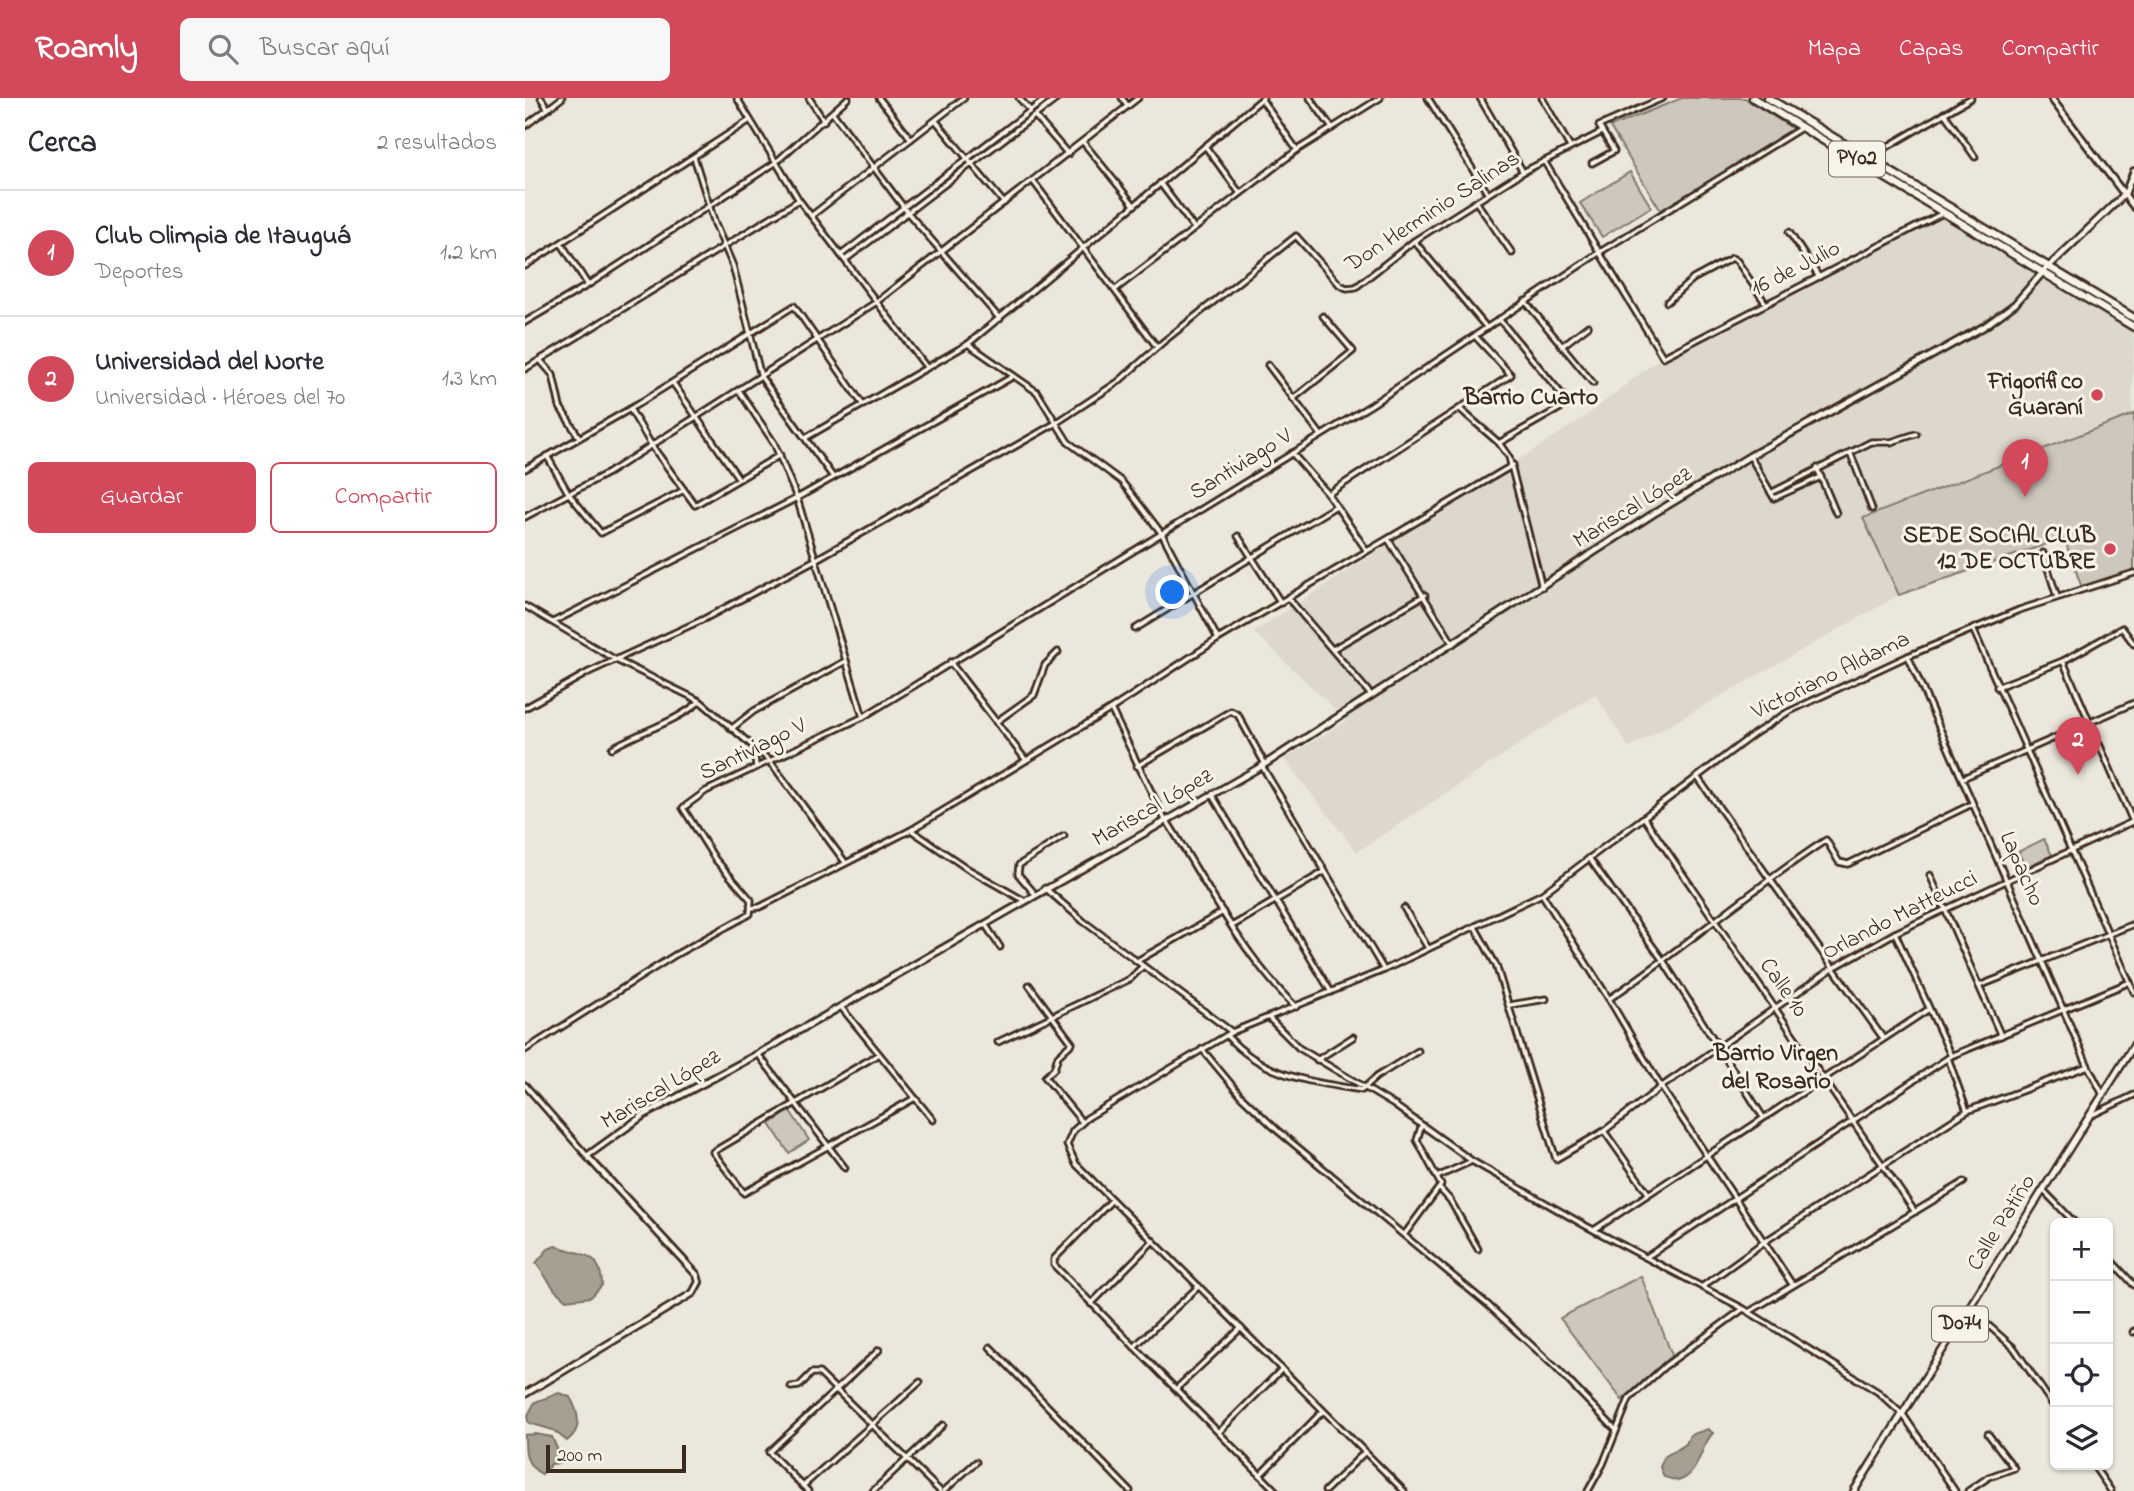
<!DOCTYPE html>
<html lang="es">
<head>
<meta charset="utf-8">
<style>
	:root { --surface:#fff; --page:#f7f7f7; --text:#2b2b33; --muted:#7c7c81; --line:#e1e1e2; --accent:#d1495b }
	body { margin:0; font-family:"Indie Flower",sans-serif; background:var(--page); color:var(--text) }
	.controls { position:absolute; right:21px; bottom:21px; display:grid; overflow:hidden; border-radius:10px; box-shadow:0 2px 5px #0004 }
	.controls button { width:63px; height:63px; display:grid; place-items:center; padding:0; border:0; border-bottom:2px solid var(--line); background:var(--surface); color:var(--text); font:35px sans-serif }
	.scale { position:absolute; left:21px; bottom:18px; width:140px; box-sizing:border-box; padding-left:7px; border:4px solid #3b2a1e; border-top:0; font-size:19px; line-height:24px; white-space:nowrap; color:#3b2a1e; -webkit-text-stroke:5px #f7f3e8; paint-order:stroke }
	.you { position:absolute; left:648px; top:495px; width:24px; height:24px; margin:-18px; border:5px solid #fff; border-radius:50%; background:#1a73e8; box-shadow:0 0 0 10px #1a73e833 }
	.badge { display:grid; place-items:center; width:46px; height:46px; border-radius:50%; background:var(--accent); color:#fff; font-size:23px; font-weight:700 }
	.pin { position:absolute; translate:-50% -58px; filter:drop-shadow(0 2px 4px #0008) }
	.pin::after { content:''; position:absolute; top:37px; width:24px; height:21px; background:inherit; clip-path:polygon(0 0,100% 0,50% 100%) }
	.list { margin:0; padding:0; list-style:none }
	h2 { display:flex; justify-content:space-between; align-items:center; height:91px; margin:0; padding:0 28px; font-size:30px }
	h2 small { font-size:23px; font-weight:400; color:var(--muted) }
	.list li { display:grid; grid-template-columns:46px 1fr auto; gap:21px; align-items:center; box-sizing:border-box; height:126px; padding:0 28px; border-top:2px solid var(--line) }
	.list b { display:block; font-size:26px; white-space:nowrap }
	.list p { margin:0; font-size:23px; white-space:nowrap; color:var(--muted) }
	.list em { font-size:23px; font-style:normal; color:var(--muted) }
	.actions { display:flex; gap:14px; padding:21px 28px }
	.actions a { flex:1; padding:16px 0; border:2px solid var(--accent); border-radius:10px; text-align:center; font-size:24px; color:var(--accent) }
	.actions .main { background:var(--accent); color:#fff }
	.icon { flex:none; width:38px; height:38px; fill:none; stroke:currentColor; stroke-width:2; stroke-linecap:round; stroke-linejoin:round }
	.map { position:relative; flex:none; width:1609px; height:1393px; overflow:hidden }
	header { display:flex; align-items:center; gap:42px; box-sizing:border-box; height:98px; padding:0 35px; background:var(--accent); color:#fff }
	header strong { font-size:33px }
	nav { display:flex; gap:38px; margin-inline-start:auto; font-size:24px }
	.search { width:490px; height:63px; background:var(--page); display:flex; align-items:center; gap:18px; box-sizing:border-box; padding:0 24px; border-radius:10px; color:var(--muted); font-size:26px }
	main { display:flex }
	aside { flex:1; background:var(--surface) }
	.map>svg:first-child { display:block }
	.built { fill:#ddd7cc }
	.green { fill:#cec8bc; stroke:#84796d; stroke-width:2 }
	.water { fill:#a89f93; stroke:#7c7064; stroke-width:2 }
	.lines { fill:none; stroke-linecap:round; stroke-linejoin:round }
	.stream { stroke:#7c7064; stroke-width:2 }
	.minor-casing { stroke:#3b2a1e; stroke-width:9 }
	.tertiary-casing { stroke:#3b2a1e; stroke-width:10 }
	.primary-casing { stroke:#3b2a1e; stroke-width:10 }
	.trunk-casing { stroke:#3b2a1e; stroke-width:11 }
	.minor { stroke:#f7f3e8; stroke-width:3.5 }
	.tertiary { stroke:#f7f3e8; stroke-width:4.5 }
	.primary { stroke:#f7f3e8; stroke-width:5 }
	.trunk { stroke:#f7f3e8; stroke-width:6 }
	.poi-dot { fill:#d1495b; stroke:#f7f3e8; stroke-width:2.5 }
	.labels { text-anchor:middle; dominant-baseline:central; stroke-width:6; stroke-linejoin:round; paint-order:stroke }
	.shield { fill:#f7f3e8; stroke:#73665b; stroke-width:2 }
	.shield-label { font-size:21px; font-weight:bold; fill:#3b2a1e }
	.street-label { font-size:23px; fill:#3b2a1e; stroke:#f7f3e8 }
	.poi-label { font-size:23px; font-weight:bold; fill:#3b2a1e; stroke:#f7f3e8; text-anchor:end }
	.neighbourhood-label { font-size:24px; font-weight:bold; fill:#3b2a1e; stroke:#f7f3e8 }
</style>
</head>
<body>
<header>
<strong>Roamly</strong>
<div class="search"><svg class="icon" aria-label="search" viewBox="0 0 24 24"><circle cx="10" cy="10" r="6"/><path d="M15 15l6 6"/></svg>Buscar aquí</div>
<nav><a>Mapa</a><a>Capas</a><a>Compartir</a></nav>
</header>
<main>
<aside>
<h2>Cerca<small>2 resultados</small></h2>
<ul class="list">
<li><span class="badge">1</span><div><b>Club Olimpia de Itauguá</b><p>Deportes</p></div><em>1.2 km</em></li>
<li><span class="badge">2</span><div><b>Universidad del Norte</b><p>Universidad · Héroes del 70</p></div><em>1.3 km</em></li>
</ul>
<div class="actions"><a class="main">Guardar</a><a>Compartir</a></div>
</aside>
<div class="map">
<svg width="1609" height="1393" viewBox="0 0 1609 1393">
	<rect width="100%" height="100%" fill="#ece7dc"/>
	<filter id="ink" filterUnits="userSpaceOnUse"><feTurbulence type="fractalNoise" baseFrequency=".0143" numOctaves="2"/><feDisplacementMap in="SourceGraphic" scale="14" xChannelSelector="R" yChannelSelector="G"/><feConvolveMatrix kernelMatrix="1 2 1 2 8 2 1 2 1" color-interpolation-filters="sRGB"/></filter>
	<g filter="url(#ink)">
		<path class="built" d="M1418,117L1609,232L1607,316L1338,419L1374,497L1104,650L1070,596L832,754L759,661L822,623L729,534L1061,318L1131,263Z"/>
		<g class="green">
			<path d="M1157,0H1220L1268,31L1136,113L1085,29Z"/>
			<path d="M1105,74L1126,109L1077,139L1055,105Z"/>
			<path d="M1609,316V474L1557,490L1539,440L1374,497L1338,420Z"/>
			<path d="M1519,741L1527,757L1501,769L1493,754Z"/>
			<path d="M265,1013L284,1042L264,1055L245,1026Z"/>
			<path d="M1116,1178L1147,1257L1097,1302L1035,1220Z"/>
		</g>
		<g class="water">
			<path d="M30,1148C57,1157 76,1153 77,1187L66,1199L41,1202L30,1192L11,1165L23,1151Z"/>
			<path d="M34,1295L45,1299C54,1315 58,1331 42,1343L28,1332L4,1325L2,1319L10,1304Z"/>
			<path d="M1183,1331L1188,1335C1174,1349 1175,1377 1153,1383L1139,1379L1135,1369L1139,1359L1161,1346L1165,1337Z"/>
			<path d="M10,1336L27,1339L37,1362L35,1365L26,1366L17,1376C0,1368 0,1354 0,1337Z"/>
		</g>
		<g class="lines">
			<path class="stream" d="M1436,0L1437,1"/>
			<g class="minor-casing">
				<g id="minor">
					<path d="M16,0L23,11"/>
					<path d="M212,0L274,102L402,270"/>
					<path d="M284,0L299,23"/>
					<path d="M354,0L386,41"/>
					<path d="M494,0L505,12"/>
					<path d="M597,0L603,8"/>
					<path d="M785,0L807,30"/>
					<path d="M903,0L963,96"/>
					<path d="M955,0L998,74"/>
					<path d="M1017,0L1045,49"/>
					<path d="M737,2L772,52"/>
					<path d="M308,15L383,115L475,221"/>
					<path d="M1419,15L1450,59"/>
					<path d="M510,18L543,56"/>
					<path d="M411,23L479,105"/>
					<path d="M0,28L37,0"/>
					<path d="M558,44L609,107"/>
					<path d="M680,48L714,94"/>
					<path d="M169,59L190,126L208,168L236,279L308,379"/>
					<path d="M1343,60L1446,0"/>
					<path d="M1019,63L1138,259L1418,115"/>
					<path d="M1067,65L1089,53L1074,28L1138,0"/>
					<path d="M508,83L632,249"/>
					<path d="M635,85L669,130"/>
					<path d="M952,105L987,155"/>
					<path d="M286,118L439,0"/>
					<path d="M1264,134L1294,179"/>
					<path d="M889,143L962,230"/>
					<path d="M36,145L63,187"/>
					<path d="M316,157L522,0"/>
					<path d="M320,162L533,0"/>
					<path d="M0,168L225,22"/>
					<path d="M591,191L772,52L855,0"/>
					<path d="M1000,203L1068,285"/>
					<path d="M1142,204L1168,181L1207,160L1212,163L1241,206"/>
					<path d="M974,221L1044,305L974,345"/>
					<path d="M0,224L63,187L250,65L323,0"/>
					<path d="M443,246L512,294L543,344L596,383L605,394L637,436L693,541"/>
					<path d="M1037,248L1063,228"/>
					<path d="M15,262L28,277L35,309L54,339"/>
					<path d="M743,267L796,337"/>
					<path d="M0,271L274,102"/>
					<path d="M148,285L214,381"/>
					<path d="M215,294L249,345L272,400L338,619"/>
					<path d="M768,301L828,253L798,218"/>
					<path d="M105,311L127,348L170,407L255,357"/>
					<path d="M935,311L974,345L984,359L1017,489"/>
					<path d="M282,339L443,246L738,0"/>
					<path d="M1325,354L1347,411"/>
					<path d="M767,355L803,396L842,453"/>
					<path d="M22,358L44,396L76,435L159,392"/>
					<path d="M1225,358L1249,400L1296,379"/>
					<path d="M1292,370L1311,415"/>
					<path d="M0,371L105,311L269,208L338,307"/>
					<path d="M1246,395L1346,344H1366L1391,336"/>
					<path d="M803,396L986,277L950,238"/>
					<path d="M0,419L83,375L350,205L613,0"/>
					<path d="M713,438L756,505"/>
					<path d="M863,441L928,546"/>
					<path d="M1518,455L1532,499"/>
					<path d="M763,500L846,597"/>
					<path d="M0,508L91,562L175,603L244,662L320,764"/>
					<path d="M28,524L272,400L487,279"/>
					<path d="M610,531L811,408"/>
					<path d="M1448,531L1609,894"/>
					<path d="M808,551L900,497"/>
					<path d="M1383,558L1563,968L1578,997"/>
					<path d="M1538,563L1609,726"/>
					<path d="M425,564L500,661"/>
					<path d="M1472,589L1538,563L1597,530L1609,546"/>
					<path d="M0,610L64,574L179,521L288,463L531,325L593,284L638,244L771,138L815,187L822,190L831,189L889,143L998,74L1077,34"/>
					<path d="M586,611L641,724"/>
					<path d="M471,624L509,597L520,567L533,554"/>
					<path d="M206,631L229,613L321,563"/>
					<path d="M87,650C114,634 151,624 174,604"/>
					<path d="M229,650L231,668"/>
					<path d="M612,668L706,613L713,617L740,666"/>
					<path d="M737,668L859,872"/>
					<path d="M1173,680L1358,940"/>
					<path d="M1438,680L1609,605"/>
					<path d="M687,697L806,894"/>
					<path d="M1120,721L1390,1114"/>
					<path d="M642,723C682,786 717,857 771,909"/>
					<path d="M386,732L443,771L498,802"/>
					<path d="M1064,760L1139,864L1238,1019"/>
					<path d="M1405,777L1476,938"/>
					<path d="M520,790L558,823L707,934"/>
					<path d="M510,796L493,776L494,767L539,738"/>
					<path d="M1017,796L1084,901L1136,989L1267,1186"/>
					<path d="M227,810L235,809L386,732L586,611L693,541L988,367"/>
					<path d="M879,810L903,850"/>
					<path d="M460,826L475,849"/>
					<path d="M707,828L799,774"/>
					<path d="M950,829L971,867L1031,1061L1079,1033L1136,989L1308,870L1370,835L1609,723"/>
					<path d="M1370,835L1426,958L1605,884"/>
					<path d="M612,863L698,814"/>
					<path d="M504,887L547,945L533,958L529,971L520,979L557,1024"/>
					<path d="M1454,888L1609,826"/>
					<path d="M1084,901C1159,850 1226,791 1301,742L1314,764L1323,766L1447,706"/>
					<path d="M985,907L1021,901"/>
					<path d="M316,909L408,1022"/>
					<path d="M744,920L774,950L869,1007L947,1063L1061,1128L1219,1211L1353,1294L1379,1318L1430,1393"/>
					<path d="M702,938C739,979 786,984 837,992L851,979L893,953"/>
					<path d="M473,944L605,881L618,868"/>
					<path d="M677,951L716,998L753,1033L962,1206L1031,1270L1091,1332"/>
					<path d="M0,952L150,857L225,816L226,802L190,761L158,710L181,693L338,619L846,307L1075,154L1276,30"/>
					<path d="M233,956L320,1070"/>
					<path d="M354,956L188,1054L219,1095L390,1000"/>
					<path d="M1423,960L1442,1013"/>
					<path d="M792,962L828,939"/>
					<path d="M0,987L62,1058"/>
					<path d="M1567,1017L1609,997"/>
					<path d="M1079,1033L1123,1095"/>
					<path d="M912,1079L947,1063"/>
					<path d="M915,1091L925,1102L953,1151"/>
					<path d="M1518,1092L1550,1125"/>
					<path d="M587,1102L529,1161V1167L751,1393"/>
					<path d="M1069,1132L1404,911"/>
					<path d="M879,1137L916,1087L892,1042L896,1029"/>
					<path d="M1123,1158L1426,958"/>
					<path d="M1583,1159L1609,1187"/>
					<path d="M1178,1188L1239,1144L1442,1013L1563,968"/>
					<path d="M566,1206L628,1143"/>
					<path d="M1445,1211L1489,1250L1530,1310"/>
					<path d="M1224,1214L1439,1084"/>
					<path d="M1608,1234L1609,1233"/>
					<path d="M465,1249L605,1393"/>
					<path d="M609,1249L674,1188"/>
					<path d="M266,1289L274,1288L287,1275H294L415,1393"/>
					<path d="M651,1291L716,1230"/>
					<path d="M694,1334L757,1271"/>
					<path d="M1568,1367L1586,1393"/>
					<path d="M735,1377L798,1313"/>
					<path d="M278,1388L395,1284"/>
					<path d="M283,1393L244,1354L354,1252"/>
					<path d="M348,1393L418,1327"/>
					<path d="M419,1393L451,1364"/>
					<path d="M800,1393L840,1354"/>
					<path d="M879,1393L551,1066L542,1047L548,1033L562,1020L707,934L859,872L1017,796L1229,636L1263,614L1383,558L1494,512L1609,475"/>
					<path d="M1063,1393L1078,1366L1104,1301L1140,1268L1218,1211"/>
					<path d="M1443,1393L1464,1379L1489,1370L1463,1336"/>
				</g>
			</g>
			<g class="tertiary-casing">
				<g id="tertiary">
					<path d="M1526,0L1609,109"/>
					<path d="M0,1296L168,1195L174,1184L172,1177L62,1058L119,1017L233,956L737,668L1128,416L1225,358L1460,228L1490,206L1519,173L1600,96L1609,73"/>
				</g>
			</g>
			<g class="primary-casing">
				<path id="primary" d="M1329,1393L1609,947"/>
			</g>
			<g class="trunk-casing">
				<g id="trunk">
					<path d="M1228,0L1609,229"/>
					<path d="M1243,0L1609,220"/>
				</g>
			</g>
			<use href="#minor" class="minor"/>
			<use href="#tertiary" class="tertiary"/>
			<use href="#primary" class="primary"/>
			<use href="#trunk" class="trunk"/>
		</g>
	</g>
	<g class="poi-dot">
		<circle cx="1572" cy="297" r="7"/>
		<circle cx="1585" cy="451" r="7"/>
	</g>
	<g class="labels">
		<g class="shield">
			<rect x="1304" y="43.5" width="56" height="35" rx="5"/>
			<rect x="1407" y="1208.5" width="56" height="35" rx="5"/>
		</g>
		<g class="shield-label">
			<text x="1332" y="61">PY02</text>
			<text x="1435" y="1226">D074</text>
		</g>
		<g class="street-label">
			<text transform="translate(908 114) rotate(-33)">Don Herminio Salinas</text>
			<text transform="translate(1271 171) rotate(-27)">16 de Julio</text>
			<text transform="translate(716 367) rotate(-32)">Santiviago V</text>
			<text transform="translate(1108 410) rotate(-32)">Mariscal López</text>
			<text transform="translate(1306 578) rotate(-26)">Victoriano Aldama</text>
			<text transform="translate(228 652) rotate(-26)">Santiviago V</text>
			<text transform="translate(628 710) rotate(-30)">Mariscal López</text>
			<text transform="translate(1496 771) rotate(66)">Lapacho</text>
			<text transform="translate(1375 818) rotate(-27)">Orlando Matteucci</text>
			<text transform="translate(1258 890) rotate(55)">Calle 10</text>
			<text transform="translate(136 992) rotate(-31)">Mariscal López</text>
			<text transform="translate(1477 1125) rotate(-58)">Calle Patiño</text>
		</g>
		<g class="poi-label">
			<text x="1558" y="284">Frigorifico<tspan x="1558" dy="26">Guaraní</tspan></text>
			<text x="1571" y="438">SEDE SOCIAL CLUB<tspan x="1571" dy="26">12 DE OCTUBRE</tspan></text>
		</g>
		<g class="neighbourhood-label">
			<text x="1006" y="300">Barrio Cuarto</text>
			<text x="1251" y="956">Barrio Virgen<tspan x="1251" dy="28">del Rosario</tspan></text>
		</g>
	</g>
</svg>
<div class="controls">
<button>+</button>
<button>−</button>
<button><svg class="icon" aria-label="locate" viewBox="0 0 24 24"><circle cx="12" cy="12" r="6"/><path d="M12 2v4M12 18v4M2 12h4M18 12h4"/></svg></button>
<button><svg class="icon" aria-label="layers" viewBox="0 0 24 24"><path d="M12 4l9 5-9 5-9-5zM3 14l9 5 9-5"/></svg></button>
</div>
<div class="scale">200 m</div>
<div class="you"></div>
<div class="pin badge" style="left:1500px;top:399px">1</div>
<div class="pin badge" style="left:1553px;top:677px">2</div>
</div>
</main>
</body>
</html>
